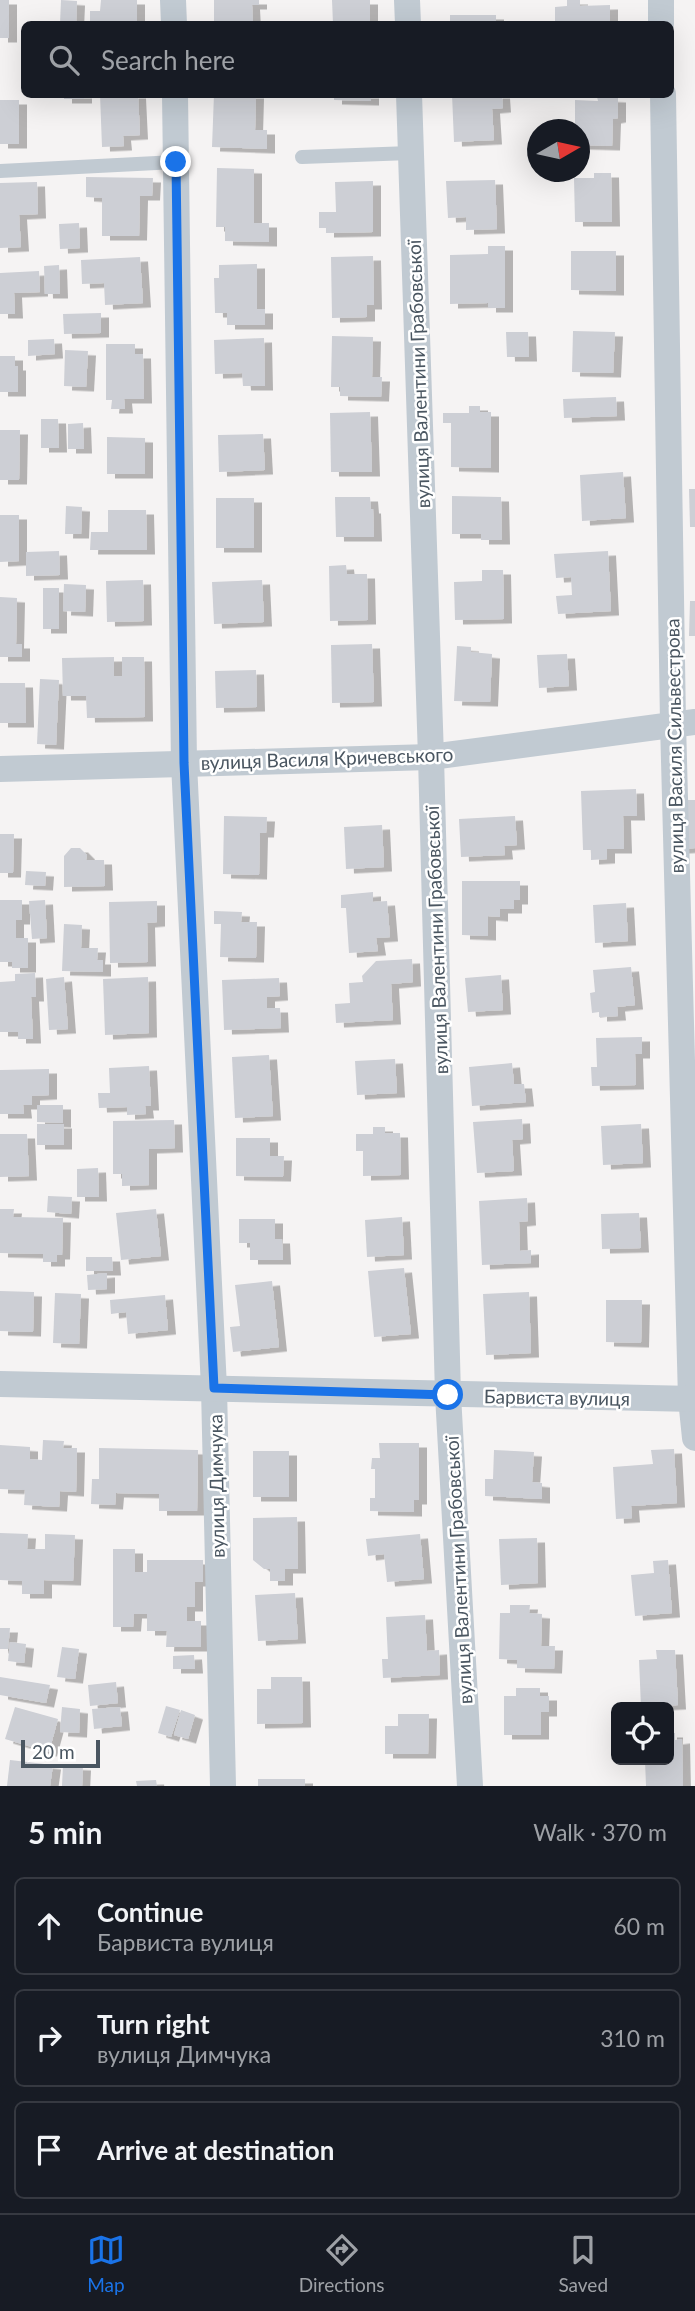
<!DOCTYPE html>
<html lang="en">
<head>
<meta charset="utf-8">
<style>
	:root { --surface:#171b24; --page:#242831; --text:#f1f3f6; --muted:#9ea1a6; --line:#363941; --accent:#1a73e8 }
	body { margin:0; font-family:Lato,sans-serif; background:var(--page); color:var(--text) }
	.controls { position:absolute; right:21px; bottom:21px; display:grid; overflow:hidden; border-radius:10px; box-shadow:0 7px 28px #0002 }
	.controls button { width:63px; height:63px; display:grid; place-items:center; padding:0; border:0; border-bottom:2px solid var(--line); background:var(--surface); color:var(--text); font:35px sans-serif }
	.compass { position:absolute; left:527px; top:119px; width:63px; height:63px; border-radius:50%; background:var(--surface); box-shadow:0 7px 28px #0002; rotate:81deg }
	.scale { position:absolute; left:21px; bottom:18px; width:79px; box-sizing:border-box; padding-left:7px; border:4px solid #4a5661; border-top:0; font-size:19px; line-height:24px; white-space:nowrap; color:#4a5661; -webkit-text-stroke:5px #fff; paint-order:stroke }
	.stop { position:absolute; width:21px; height:21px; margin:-16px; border:5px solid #1a73e8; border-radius:50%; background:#fff }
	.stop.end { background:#1a73e8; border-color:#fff; box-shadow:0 2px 7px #0008 }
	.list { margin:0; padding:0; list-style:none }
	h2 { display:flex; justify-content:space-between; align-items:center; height:91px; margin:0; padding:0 28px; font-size:30px }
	h2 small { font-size:23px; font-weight:400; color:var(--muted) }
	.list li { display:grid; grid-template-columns:46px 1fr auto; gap:21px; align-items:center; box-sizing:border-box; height:98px; margin:0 14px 14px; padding:0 14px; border:2px solid var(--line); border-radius:10px }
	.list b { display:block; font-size:26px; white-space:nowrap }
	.list p { margin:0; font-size:23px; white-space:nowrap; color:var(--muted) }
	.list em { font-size:23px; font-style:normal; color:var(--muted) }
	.icon { flex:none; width:38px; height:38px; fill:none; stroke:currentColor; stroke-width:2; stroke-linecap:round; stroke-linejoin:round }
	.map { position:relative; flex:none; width:695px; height:1786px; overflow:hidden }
	.search { position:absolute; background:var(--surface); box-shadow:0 7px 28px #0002; left:21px; right:21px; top:21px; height:77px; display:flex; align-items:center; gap:18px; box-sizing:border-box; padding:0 24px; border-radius:10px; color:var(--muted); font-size:26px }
	.sheet { height:427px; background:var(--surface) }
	nav { display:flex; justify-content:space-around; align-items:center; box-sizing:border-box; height:98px; border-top:2px solid var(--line); background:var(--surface); font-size:19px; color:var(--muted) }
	nav a { display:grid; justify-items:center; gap:4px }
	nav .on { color:var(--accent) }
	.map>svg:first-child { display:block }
	.building { fill:#cdcfd5; filter:url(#shadow) }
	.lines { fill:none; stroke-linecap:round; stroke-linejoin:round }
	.service { stroke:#c1cad2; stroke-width:14 }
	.minor { stroke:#c1cad2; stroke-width:26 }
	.route { stroke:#1a73e8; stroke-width:9 }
	.labels { text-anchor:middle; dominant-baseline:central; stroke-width:5; stroke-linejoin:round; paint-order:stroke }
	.street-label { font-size:19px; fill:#4a5661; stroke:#fff }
</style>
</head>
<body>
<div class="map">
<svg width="695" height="1786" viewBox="0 0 695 1786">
	<defs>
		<filter id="shadow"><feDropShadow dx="8" dy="4.5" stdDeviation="0" flood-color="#0004"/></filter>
	</defs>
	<rect width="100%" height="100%" fill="#f5f3f3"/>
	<g class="building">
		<rect x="0" y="0" width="9" height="38"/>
		<path d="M61,0L77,1L76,24H60Z"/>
		<path d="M101,0H137V24H90V11H100Z"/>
		<path d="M214,0H259V5H252L253,24H214Z"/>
		<path d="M332,0H370V22H381V24H333Z"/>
		<path d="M567,0H580V6L610,5V24H562V22H555V7L567,6Z"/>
		<rect x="450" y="15" width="46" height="9"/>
		<rect x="64" y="94" width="20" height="5"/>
		<path d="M100,94H138L140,135L123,136L124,146L102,147Z"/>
		<path d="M214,94H256L255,130H267V149L212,147Z"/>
		<path d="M334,94H371V101L334,100Z"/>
		<path d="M452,94H502L503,108L492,109L494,140L454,142Z"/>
		<path d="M597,97L618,98V118L613,119L612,146L580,145V130H575V100L598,101Z"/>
		<rect x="0" y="100" width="19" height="44"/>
		<path d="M217,168L254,169V223H269V242L225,241V227H216Z"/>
		<path d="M594,173H611L612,222H575L574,178H594Z"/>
		<path d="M86,177L153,178L152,196H140L139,236H102V198L86,197Z"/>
		<path d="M495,180L497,229L466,230V217L448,218L446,181Z"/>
		<path d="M373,181V232L326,233V228H319V212H336L335,182Z"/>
		<path d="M37,182L38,214L19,215L21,247L0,248V183Z"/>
		<path d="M79,223L80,248L60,249L59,224Z"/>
		<path d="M488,246H505V308H488V303L450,304V255L488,254Z"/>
		<path d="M571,251H616V291L571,290Z"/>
		<path d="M373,256L374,305H367V317L332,318L331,257Z"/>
		<path d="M140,257L143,303L105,305L104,283L82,284L81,260Z"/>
		<path d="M257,264V309H265V325H227V313H215L214,278H219V265Z"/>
		<path d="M59,265L60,294H45L44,266Z"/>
		<path d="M39,271L40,292L14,293L15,314H0V273Z"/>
		<path d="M101,313V333L64,334L63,314Z"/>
		<path d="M573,331L615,332L613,373L572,372Z"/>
		<path d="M506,332H528L529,357H507Z"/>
		<path d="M332,336L373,337L372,377H382L381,397L340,396V387H331Z"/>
		<path d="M264,338L265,386H243L242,373L215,374L214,340Z"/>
		<path d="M54,339L55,354L28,356V340Z"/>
		<path d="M106,344H135V354H143L144,399H124L125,409H111L112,400H106Z"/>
		<path d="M65,350L88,351L86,387L64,386Z"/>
		<path d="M0,356H15V366H18V392H0Z"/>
		<path d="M616,397L617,416L564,418L563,399Z"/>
		<path d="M469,406H480V412H491V468L451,467V423H443V413H469Z"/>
		<path d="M370,412L372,472H331L330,413Z"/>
		<path d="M41,419H58L59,448H41Z"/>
		<path d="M83,423L84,449H68V424Z"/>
		<path d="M0,430H20L19,480H0Z"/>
		<path d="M263,434L265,470L219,472L218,435Z"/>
		<path d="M107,437L145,438V474H107Z"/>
		<path d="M623,472L626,518L582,521L580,475Z"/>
		<path d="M689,489H695V527H690Z"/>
		<path d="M452,496L501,497L502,540H481V534H452Z"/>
		<path d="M335,497H370L371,509H373L374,537H336Z"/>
		<rect x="216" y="498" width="38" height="50"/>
		<path d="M66,506L82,507L81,534H65Z"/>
		<path d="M108,510H146L147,550H90L91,532H108Z"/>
		<path d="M0,515H19V561L0,562Z"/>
		<path d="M59,551L60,575L26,576V552Z"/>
		<path d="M608,551L611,611L558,614L556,596L572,595L571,577L556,578L554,554Z"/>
		<path d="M346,565L347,574H367L368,620L330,621L329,566Z"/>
		<path d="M482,570H503L504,619L455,620L454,582L482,581Z"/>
		<path d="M143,580L144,621L107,622L106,581Z"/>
		<path d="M262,580L264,622L214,624L212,582Z"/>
		<path d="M64,584L86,585L85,612L63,611Z"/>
		<rect x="43" y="588" width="16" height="41"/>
		<path d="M0,597L17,598L16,644H22V657H0Z"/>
		<path d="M690,601H695V636H689Z"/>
		<path d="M372,644L374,702L332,703L331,645Z"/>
		<path d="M457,646L471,647V652L492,654L490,702L454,701Z"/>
		<path d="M567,654L569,686L539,688L537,655Z"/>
		<path d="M114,657V676H122V657H144L145,717L87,718L86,696H63L62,658Z"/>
		<path d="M256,670L257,707L216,708L215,671Z"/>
		<path d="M40,679L59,680L56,745L37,744Z"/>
		<path d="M0,683H25L26,723H0Z"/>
		<path d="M636,789L637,816H623L624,849H607V859L591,860V850H583L581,791Z"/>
		<path d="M679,800H695V848L681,849Z"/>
		<path d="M224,816L267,817L266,833H260L259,875L223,874Z"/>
		<path d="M515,816L517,845L504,846L505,855L461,857L459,819Z"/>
		<path d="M382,825L384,867L346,869L344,827Z"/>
		<path d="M0,834H14L13,873H0Z"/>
		<path d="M71,848H80L87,855L86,860H104L105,886L64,887V856Z"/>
		<path d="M26,871L46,872L45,886L25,885Z"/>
		<path d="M462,881H520V900H514V909H500V917L488,916V936L462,935Z"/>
		<path d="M373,892V902L387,901L390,937L376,938L378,951L349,953L346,908H341V895Z"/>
		<path d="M0,900H22V920H16V938H28V968H12V962H0Z"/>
		<path d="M45,900L47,938L32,939L29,901Z"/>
		<path d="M157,901V922L147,923L148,962L110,963L109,902Z"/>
		<path d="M626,903L628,941L595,943L593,905Z"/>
		<path d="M214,911L242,912L241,922H257L256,958L220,957L221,924H214Z"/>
		<path d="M64,924L82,925L81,948H98L97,960H103V972L62,971Z"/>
		<path d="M412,959L413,982L391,984L393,1020L336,1023L335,1004L350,1003L349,983L363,982L362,976L376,961Z"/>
		<path d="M631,967L635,1005L617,1007L618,1016L599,1017V1012L592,1013L590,993L595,992L593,970Z"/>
		<path d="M35,973L36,997H31L33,1039H18V1032H0V982L15,981V974Z"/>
		<path d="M501,975L503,1010L468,1012L465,978Z"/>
		<path d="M64,977L68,1029L49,1030L46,979Z"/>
		<path d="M148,977L149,1033L105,1035L103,979Z"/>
		<path d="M279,978L280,996L267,997V1008H280L281,1028L224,1030L222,980Z"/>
		<path d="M642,1037V1054H635L636,1085L592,1086L591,1067H597L596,1038Z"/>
		<path d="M269,1055L273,1116L235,1118L232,1057Z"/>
		<path d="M395,1059L397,1093L357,1095L355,1061Z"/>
		<path d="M512,1063L514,1084H524L526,1102L472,1106L469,1067Z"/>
		<path d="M149,1066L151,1106H145L146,1114L127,1115V1107L99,1108L98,1093H110L109,1068Z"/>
		<path d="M49,1069V1095L32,1096V1105H23L24,1114H0V1070Z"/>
		<path d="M37,1105H63V1123L37,1122Z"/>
		<path d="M522,1119L523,1139L512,1140L514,1171L477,1173L473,1122Z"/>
		<path d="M174,1120L175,1148L149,1149V1185L122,1186V1174H113V1121Z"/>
		<rect x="37" y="1124" width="27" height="21"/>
		<path d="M641,1124L643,1163L603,1165L601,1126Z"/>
		<path d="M373,1127H385V1133H400L401,1175L363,1176V1151H356V1134H373Z"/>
		<path d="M0,1134H27L29,1176L0,1177Z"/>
		<path d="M236,1138H270V1156H284L283,1177L236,1176Z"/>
		<path d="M98,1168L99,1197H77V1169Z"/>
		<path d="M48,1196L72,1197L71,1214L47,1212Z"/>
		<path d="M527,1198L528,1221L519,1222L520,1251L531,1250V1263L482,1265L479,1201Z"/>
		<path d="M0,1209H14L13,1217L63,1218L62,1255H57V1262H43V1254L0,1253Z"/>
		<path d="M156,1209L161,1256L121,1260L116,1213Z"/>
		<path d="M639,1213L641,1248L602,1249L601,1214Z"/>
		<path d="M402,1217L404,1255L367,1257L365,1220Z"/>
		<path d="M239,1219H275V1239H282L283,1260H250V1243H239Z"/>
		<path d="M86,1257H112L113,1271H86Z"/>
		<path d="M404,1268L411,1334L374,1337L368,1271Z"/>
		<path d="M107,1273V1289L88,1290L87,1275Z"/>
		<path d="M272,1281L279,1347L233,1352L230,1327L240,1326L235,1285Z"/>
		<path d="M0,1291L34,1292L33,1332L0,1331Z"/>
		<path d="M529,1292L531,1353L486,1355L483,1294Z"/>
		<path d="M55,1293L81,1294L79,1344L53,1343Z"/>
		<path d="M165,1295L168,1330L128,1334L126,1312L111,1314L110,1300Z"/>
		<path d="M606,1300H642L641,1343L606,1342Z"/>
		<path d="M43,1440L64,1441L63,1448H77L76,1492L60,1491L59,1507L24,1505L25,1490L0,1489V1445L30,1447V1459L42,1460Z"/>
		<path d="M379,1443H419V1500H414V1512L370,1511V1498H375V1469H371L372,1458H380Z"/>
		<path d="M99,1448L198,1450L197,1511H159V1494L116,1493L115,1505L91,1504L92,1479H99Z"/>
		<path d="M674,1449L677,1503L631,1506L632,1518L616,1519L613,1467L653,1464L651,1450Z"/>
		<path d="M494,1450L534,1452L532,1482L542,1483V1499L485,1496V1479H493Z"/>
		<rect x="253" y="1451" width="36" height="46"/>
		<path d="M297,1517L298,1569H285V1581H270V1569H264L253,1560V1518Z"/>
		<path d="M0,1533L28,1534L27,1549H45V1534L75,1535L73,1581L44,1580V1594H22V1581L0,1580Z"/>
		<path d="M420,1534L424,1579L387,1582L384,1554L368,1556L366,1539Z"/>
		<path d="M537,1538L538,1583L501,1585L499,1539Z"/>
		<path d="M113,1549H135V1572H147V1560H203V1582H195V1607H187V1621H201V1647H166L167,1631H147V1614H134L133,1627H113Z"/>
		<path d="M668,1560L672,1613L635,1616L631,1575L654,1573L653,1561Z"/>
		<path d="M295,1593L298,1639L258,1641L255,1595Z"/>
		<path d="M510,1605H530L529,1613L542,1614L541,1646H555L554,1669L517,1668V1660L499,1659L500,1613H510Z"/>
		<path d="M425,1615L427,1651L439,1650L440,1675L383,1678L382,1659H388L386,1617Z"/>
		<path d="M0,1628H10L8,1649H0Z"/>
		<path d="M10,1642L26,1644L24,1663L8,1661Z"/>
		<path d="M62,1647L79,1649L75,1679L57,1677Z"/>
		<path d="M656,1650H675L678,1705L641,1707L639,1660L657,1659Z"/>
		<path d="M194,1655L195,1669H173V1656Z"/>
		<path d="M0,1677L50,1685L46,1703L0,1695Z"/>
		<path d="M271,1677H302L303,1723L257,1724V1689H271Z"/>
		<path d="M116,1682L118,1703L90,1706L88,1685Z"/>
		<path d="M516,1688H540V1696H549V1712H541V1735H504V1696H516Z"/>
		<path d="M166,1706L180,1710L171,1737L158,1733Z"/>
		<path d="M15,1707L58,1719L49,1752L5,1739Z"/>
		<path d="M62,1707L80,1709L79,1733L60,1732Z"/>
		<path d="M120,1707L122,1726L94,1729L92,1709Z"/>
		<path d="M181,1710L195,1715L188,1739L174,1735Z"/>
		<path d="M398,1714H429L428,1754H385V1726H398Z"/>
		<path d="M669,1733H675V1740L682,1739L683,1786H646L645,1760H669Z"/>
		<path d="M10,1760L53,1765L50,1786H7Z"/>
		<path d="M63,1765L83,1766L82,1786H62Z"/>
		<rect x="258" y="1779" width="47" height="7"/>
		<path d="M156,1780L157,1786H137L136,1781Z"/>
	</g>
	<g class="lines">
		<g class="service">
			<path d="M302,157L410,153"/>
			<path d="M0,171L176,162"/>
		</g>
		<g class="minor">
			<path d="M173,0L174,24"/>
			<path d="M407,0L408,24"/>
			<path d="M661,0V24"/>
			<path d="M175,94L184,763L214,1388L223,1786"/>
			<path d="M409,94L431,757L448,1395L470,1786"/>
			<path d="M663,94L673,723L691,1399L695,1438"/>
			<path d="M0,769L431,757L695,722"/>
			<path d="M0,1384L695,1399"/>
		</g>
	</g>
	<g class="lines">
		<path class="route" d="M176,162L184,763L214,1388L448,1395"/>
	</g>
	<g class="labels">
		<g class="street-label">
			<text transform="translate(418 374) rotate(-92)">вулиця Валентини Грабовської</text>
			<text transform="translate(674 746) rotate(-91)">вулиця Василя Сильвестрова</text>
			<text transform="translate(327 758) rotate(-2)">вулиця Василя Кричевського</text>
			<text transform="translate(436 940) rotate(-92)">вулиця Валентини Грабовської</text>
			<text transform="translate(557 1397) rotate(1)">Барвиста вулиця</text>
			<text transform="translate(216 1486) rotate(-91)">вулиця Димчука</text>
			<text transform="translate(458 1570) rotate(-93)">вулиця Валентини Грабовської</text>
		</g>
	</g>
</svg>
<div class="controls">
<button><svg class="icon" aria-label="locate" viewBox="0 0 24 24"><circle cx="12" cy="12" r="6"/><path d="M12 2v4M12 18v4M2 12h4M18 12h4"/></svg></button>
</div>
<svg class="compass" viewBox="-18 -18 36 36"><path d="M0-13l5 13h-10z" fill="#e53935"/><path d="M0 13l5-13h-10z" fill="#9ea1a6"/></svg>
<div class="scale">20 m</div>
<div class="stop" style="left:448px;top:1395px"></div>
<div class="stop end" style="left:176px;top:162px"></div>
<div class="search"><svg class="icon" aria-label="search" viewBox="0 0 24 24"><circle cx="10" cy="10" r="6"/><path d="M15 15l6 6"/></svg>Search here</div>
</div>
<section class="sheet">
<h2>5 min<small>Walk · 370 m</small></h2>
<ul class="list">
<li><svg class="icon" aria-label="ahead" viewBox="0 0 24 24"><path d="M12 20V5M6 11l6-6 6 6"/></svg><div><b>Continue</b><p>Барвиста вулиця</p></div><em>60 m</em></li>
<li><svg class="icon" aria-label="right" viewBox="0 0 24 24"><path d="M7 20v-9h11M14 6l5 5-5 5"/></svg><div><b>Turn right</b><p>вулиця Димчука</p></div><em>310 m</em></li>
<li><svg class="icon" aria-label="arrive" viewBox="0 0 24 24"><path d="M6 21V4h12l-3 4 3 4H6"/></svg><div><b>Arrive at destination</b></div></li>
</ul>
</section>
<nav>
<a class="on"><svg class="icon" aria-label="map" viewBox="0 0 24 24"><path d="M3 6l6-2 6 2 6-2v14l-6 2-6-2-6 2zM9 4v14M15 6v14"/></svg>Map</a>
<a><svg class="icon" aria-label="directions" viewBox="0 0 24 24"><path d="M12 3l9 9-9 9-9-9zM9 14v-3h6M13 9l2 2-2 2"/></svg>Directions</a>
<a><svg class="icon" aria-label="saved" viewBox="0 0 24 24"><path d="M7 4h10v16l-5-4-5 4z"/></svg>Saved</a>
</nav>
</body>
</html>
